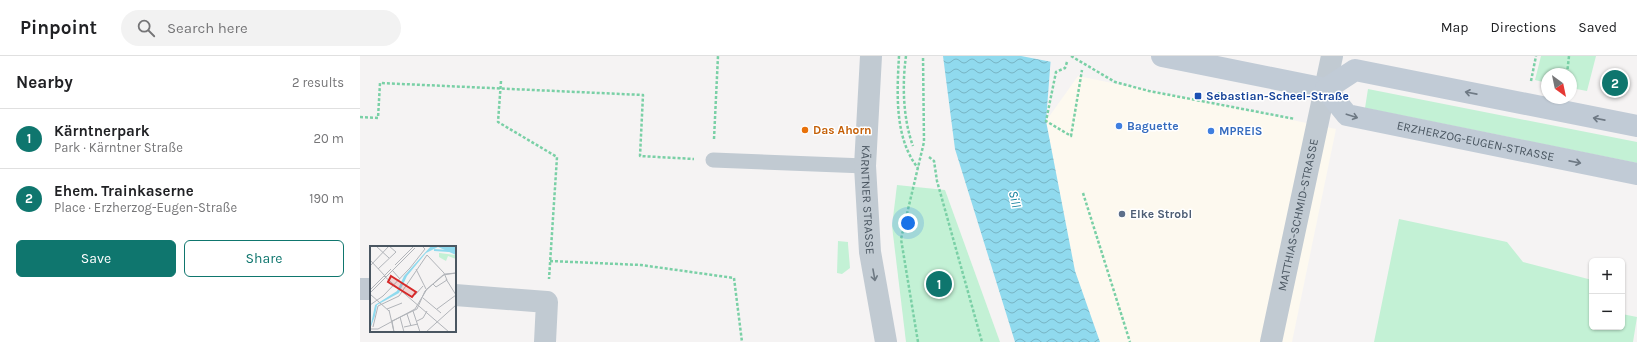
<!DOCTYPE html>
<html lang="en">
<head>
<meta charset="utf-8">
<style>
	:root { --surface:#fff; --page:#f2f2f2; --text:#202124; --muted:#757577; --line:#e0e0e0; --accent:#0f766e }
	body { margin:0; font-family:Karla,sans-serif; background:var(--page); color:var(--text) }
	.controls { position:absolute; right:12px; bottom:12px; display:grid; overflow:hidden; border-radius:6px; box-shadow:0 1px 3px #0004 }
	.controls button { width:36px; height:36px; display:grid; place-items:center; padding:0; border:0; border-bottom:1px solid var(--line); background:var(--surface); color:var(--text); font:20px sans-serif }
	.compass { position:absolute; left:1181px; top:12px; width:36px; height:36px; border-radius:50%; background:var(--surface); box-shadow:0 1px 3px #0004; rotate:147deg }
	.you { position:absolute; left:548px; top:167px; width:14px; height:14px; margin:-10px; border:3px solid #fff; border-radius:50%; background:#1a73e8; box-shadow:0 0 0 6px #1a73e833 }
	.badge { display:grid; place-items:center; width:26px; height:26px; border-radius:50%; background:var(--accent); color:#fff; font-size:13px; font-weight:700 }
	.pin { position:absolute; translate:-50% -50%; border:2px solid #fff; box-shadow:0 1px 4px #0006 }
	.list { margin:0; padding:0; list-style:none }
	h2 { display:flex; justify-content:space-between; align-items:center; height:52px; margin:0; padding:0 16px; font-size:17px }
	h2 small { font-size:13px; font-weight:400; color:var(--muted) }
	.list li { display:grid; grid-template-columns:26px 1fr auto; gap:12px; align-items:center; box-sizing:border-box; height:60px; padding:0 16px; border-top:1px solid var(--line) }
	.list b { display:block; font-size:15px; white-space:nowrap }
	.list p { margin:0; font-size:13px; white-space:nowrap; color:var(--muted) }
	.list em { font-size:13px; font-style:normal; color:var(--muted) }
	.actions { display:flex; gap:8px; padding:12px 16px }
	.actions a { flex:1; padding:9px 0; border:1px solid var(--accent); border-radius:6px; text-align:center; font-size:14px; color:var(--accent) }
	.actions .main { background:var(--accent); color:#fff }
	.icon { flex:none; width:22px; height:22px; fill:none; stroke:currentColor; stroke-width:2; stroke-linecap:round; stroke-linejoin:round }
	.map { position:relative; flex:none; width:1277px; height:286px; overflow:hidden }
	header { display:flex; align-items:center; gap:24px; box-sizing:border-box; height:56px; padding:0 20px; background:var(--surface); border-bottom:1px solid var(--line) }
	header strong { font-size:19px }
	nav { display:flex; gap:22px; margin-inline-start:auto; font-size:14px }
	.search { width:280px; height:36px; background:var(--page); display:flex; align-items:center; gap:10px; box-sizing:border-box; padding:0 14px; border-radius:22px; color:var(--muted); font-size:15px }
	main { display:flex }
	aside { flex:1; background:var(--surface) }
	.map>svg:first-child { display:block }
	.commercial { fill:#fdf9ef }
	.green { fill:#c3f1d5 }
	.water { fill:url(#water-waves) }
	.pier { fill:#f5f3f3 }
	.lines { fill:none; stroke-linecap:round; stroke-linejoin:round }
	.path { stroke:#7ad0a6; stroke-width:2.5; stroke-dasharray:3 2; stroke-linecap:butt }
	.lane { stroke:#c1cad2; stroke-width:15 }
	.street { stroke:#c1cad2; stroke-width:22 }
	.secondary { stroke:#c1cbd6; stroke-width:22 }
	.oneway { stroke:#6e7984 }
	.oneway2 { stroke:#6e7983 }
	.transit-dot { fill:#1a4fb4; stroke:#fff; stroke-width:1.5 }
	.shop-dot { fill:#3f7fe0; stroke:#fff; stroke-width:1.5 }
	.food-dot { fill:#e8710a; stroke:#fff; stroke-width:1.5 }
	.service-dot { fill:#5c6f8a; stroke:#fff; stroke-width:1.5 }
	.labels { text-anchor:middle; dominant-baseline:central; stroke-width:3; stroke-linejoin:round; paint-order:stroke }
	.transit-label { font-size:12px; font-weight:bold; fill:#164399; stroke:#fff; text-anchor:start }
	.shop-label { font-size:12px; font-weight:bold; fill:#366cbe; stroke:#fff; text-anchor:start }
	.food-label { font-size:12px; font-weight:bold; fill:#c56008; stroke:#fff; text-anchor:start }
	.street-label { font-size:12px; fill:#4a5661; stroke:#fff }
	.service-label { font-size:12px; font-weight:bold; fill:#4e5e75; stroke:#fff; text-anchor:start }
	.water-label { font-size:13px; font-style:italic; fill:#0c7c9b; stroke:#fff }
	.inset-river { fill:none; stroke:#90daee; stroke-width:2 }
	.inset-road { fill:none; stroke:#b1b4b9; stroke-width:1 }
	.view { fill:#d62828; fill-opacity:0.15; stroke:#d62828; stroke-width:2 }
	.inset-edge { fill:none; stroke:#4a5661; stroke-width:2 }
</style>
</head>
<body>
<header>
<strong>Pinpoint</strong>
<div class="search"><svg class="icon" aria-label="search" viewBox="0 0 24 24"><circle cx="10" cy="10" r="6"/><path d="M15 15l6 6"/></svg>Search here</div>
<nav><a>Map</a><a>Directions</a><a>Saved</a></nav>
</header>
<main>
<aside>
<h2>Nearby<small>2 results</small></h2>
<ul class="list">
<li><span class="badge">1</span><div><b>Kärntnerpark</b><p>Park · Kärntner Straße</p></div><em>20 m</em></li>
<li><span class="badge">2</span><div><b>Ehem. Trainkaserne</b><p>Place · Erzherzog-Eugen-Straße</p></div><em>190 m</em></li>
</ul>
<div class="actions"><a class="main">Save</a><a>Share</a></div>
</aside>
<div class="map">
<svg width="1277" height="286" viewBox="0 0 1277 286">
	<defs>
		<pattern id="water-waves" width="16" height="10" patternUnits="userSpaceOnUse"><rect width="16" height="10" fill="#90daee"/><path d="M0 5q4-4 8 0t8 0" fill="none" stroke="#78b4c4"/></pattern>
	</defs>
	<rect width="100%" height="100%" fill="#f5f3f3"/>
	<path class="commercial" d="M718,20L976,73L932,286H740L715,215L686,65Z"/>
	<g class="green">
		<path d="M1181,0H1236L1227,35L1211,32V18H1187V27L1175,24Z"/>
		<path d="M1008,33L1277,86V107L1005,52Z"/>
		<path d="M537,129L585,134L640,286H546L532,170Z"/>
		<path d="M1039,163L1147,186L1163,206L1232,224V242L1230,250L1232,251V271H1262V258L1277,261L1273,286H1014Z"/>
		<path d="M478,185L488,186V188L490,212L482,218L477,217Z"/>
	</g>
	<path class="water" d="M583,0H691L686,65L715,215L740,286H655L595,93Z"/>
	<path class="pier" d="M661,0H693L692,6Z"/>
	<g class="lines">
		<g class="path">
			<path d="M539,0C537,36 534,82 558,112"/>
			<path d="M546,0C542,28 543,63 553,90"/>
			<path d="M711,0L755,26L789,35L935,63"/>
			<path d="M707,6L705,12L696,16L686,65L711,80L722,14"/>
			<path d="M1207,18L1209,0"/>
			<path d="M141,25L138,66L197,101L189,223"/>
			<path d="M1171,25L1176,0"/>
			<path d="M857,44L859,36"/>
			<path d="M0,61L18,62L20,27L283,39L280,100L334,103"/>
			<path d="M354,83L358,0"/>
			<path d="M569,101L574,105L577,125L622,286"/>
			<path d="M723,137L770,286"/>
			<path d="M190,205L281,209L374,222L382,286"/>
			<path d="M558,286L541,183L564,86L563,0"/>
		</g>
		<path class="lane" d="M353,104L505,110"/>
		<g class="street">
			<path id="s1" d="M511,0L505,110L510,196L526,286"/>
			<path d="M0,233H11"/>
			<path d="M95,239L187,246L185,286"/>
			<path id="s2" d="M911,286L972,0"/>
		</g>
		<g class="secondary">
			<path id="s3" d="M802,0L966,33L987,59L1277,118"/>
			<path d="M966,33L995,14L1277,70"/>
		</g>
	</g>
	<defs><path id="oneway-shaft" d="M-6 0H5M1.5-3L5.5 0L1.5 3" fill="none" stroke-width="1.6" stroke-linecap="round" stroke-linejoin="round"/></defs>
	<g class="oneway">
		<use href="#oneway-shaft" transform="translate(1111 37) rotate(-169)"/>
		<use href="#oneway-shaft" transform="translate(992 60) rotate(18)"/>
		<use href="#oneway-shaft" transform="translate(1239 63) rotate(-169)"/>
		<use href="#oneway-shaft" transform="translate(1215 106) rotate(11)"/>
	</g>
	<use class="oneway2" href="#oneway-shaft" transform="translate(514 219) rotate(80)"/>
	<rect class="transit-dot" x="834" y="36" width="8" height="8" rx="2"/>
	<g class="shop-dot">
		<circle cx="759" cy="70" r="4"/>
		<circle cx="851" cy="75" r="4"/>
	</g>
	<circle class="food-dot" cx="445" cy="74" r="4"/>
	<circle class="service-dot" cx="762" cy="158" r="4"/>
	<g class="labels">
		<g class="transit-label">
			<text x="846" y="40">Sebastian-Scheel-Straße</text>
		</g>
		<g class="shop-label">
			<text x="767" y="70">Baguette</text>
			<text x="859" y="75">MPREIS</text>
		</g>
		<g class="food-label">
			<text x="453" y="74">Das Ahorn</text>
		</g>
		<g class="street-label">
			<text stroke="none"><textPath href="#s3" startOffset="332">ERZHERZOG-EUGEN-STRASSE</textPath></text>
			<text stroke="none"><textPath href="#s1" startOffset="144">KÄRNTNER STRASSE</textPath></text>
			<text stroke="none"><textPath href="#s2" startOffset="130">MATTHIAS-SCHMID-STRASSE</textPath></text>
		</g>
		<g class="service-label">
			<text x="770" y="158">Elke Strobl</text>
		</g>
		<g class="water-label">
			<text transform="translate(655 143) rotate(77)">Sill</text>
		</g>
	</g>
	<g transform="translate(10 190)">
		<rect width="86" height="86" fill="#f5f3f3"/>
		<path d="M62,6L85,9L86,13L78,10L76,15L69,11V7Z" fill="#c3f1d5"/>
		<path d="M61,0L86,1V9L68,1L56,7L37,30L29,47L7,59L5,70L0,83L5,59L27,45L34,30Z" fill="#90daee"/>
		<path class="inset-river" d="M64,4L79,5"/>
		<path class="inset-road" d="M6,0L19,12M0,14L16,31M25,19L44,0M0,20L19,0L26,6L8,23M46,23L56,43M22,24L30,33M14,30L79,86M76,33L86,49M63,38L66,41L77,34M0,44L21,23M0,47L45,2M0,48L19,65M45,49L53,40M53,52L71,67M0,59L13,50L40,22L55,3L52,0M17,63L32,57M67,63L86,49M19,64L24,86M43,65L50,86M37,68L41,80M30,71L34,86M47,75L53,72L57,65M3,81L8,60L29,50L57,9L74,27L77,34M34,81L48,78M0,83H8L45,63L57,43L75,28L86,27M24,86L22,75L47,63L55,45L73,29L86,27M56,86L86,59"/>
		<path class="view" d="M21,30L46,46L42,51L18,36Z"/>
		<rect width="86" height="86" class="inset-edge"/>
	</g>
</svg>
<div class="controls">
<button>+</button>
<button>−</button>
</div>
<svg class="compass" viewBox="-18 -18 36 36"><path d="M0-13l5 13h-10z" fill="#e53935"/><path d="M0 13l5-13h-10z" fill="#757577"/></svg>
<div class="you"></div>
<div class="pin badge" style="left:579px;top:228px">1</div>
<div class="pin badge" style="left:1255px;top:27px">2</div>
</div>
</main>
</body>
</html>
